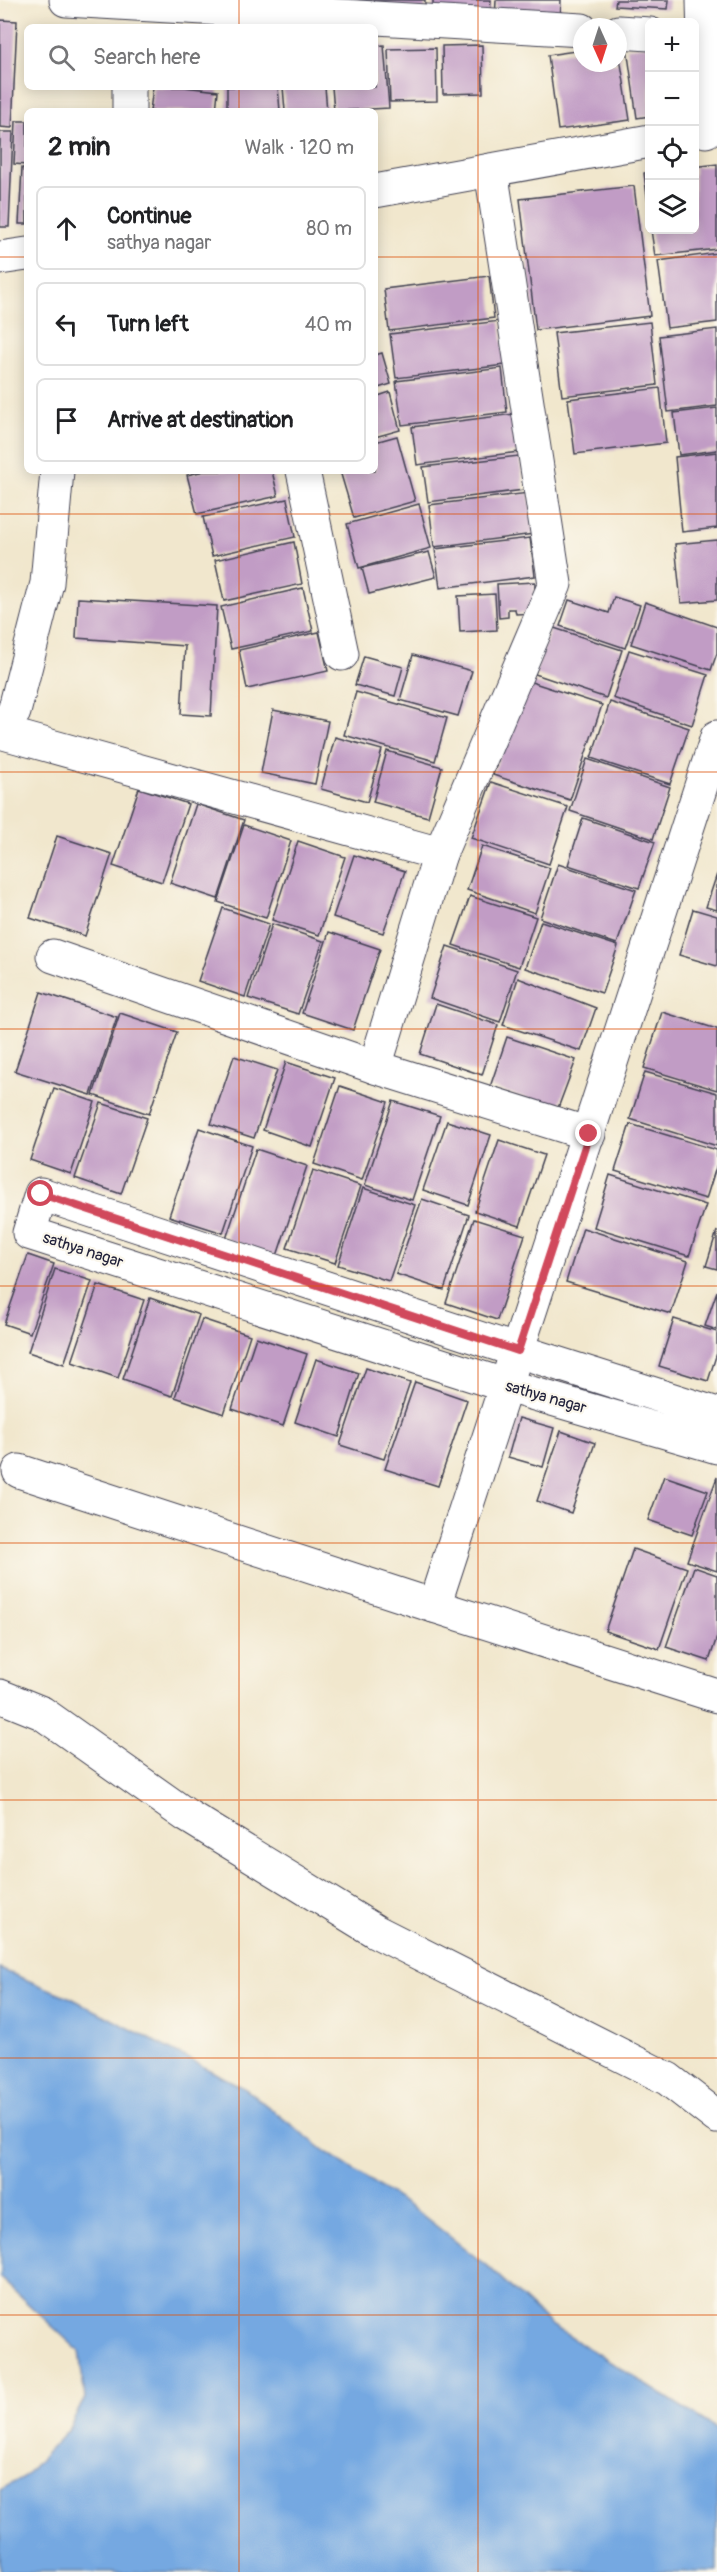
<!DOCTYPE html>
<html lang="en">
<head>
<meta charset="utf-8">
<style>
	:root { --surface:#fff; --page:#f2f2f2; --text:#202124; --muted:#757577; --line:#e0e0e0 }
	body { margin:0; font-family:Pangolin,sans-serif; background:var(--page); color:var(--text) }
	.controls { position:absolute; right:18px; top:18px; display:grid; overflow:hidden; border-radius:9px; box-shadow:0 3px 15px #0003 }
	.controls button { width:54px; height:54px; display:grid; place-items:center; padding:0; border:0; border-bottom:2px solid var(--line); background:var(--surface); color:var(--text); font:30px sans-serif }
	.compass { position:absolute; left:573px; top:18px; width:54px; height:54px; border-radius:50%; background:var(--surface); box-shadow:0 3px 15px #0003; rotate:177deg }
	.stop { position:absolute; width:18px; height:18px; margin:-14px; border:4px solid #d1495b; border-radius:50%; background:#fff }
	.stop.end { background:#d1495b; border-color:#fff; box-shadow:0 2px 6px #0008 }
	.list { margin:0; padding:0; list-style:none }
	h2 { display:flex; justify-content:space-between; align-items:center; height:78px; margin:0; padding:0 24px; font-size:26px }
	h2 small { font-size:20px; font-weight:400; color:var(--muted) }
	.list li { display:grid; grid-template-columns:39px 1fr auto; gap:18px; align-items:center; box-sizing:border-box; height:84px; margin:0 12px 12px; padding:0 12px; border:2px solid var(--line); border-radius:9px }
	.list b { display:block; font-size:22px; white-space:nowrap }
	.list p { margin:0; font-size:20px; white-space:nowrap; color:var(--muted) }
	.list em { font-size:20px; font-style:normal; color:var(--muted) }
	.icon { flex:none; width:33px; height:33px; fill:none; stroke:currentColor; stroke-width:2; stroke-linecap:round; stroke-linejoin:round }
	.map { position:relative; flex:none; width:717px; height:2572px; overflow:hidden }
	.search { position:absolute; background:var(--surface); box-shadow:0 3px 15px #0003; left:24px; top:24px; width:354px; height:66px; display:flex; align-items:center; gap:15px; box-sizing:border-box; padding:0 21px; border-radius:9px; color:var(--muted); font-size:22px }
	.panel { position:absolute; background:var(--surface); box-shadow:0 3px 15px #0003; left:24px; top:108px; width:354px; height:366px; border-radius:9px }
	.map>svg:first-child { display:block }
	.water { fill:#74a8e1; stroke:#4b658e; stroke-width:1.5 }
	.building { fill:#c19cc5 }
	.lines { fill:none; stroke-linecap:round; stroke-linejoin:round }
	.minor-casing { stroke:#414051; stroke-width:35 }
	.minor { stroke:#fff; stroke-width:33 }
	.route { stroke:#d1495b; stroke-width:8 }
	.grid { fill:none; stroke:#de560e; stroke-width:1.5; stroke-opacity:0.55 }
	.labels { text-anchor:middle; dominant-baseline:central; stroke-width:4.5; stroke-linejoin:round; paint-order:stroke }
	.street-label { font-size:16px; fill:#22223b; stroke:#fbf7ec }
</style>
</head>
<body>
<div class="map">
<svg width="717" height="2572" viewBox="0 0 717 2572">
	<rect width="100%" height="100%" fill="#fbf7ec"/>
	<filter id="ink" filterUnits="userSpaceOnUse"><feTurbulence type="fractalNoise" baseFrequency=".0167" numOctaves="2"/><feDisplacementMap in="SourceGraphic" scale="12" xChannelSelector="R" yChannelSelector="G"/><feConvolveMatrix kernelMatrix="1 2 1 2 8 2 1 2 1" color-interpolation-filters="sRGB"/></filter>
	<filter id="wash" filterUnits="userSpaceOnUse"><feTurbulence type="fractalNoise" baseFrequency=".008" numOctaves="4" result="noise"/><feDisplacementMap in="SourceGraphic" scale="24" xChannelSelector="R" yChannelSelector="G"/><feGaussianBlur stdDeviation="1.35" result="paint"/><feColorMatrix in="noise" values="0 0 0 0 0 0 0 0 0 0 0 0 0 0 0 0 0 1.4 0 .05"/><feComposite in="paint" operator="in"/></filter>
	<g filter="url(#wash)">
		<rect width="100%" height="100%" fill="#f1e7cd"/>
		<path class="water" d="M0,1969L71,1998L244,2088L326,2152L421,2214L492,2270L551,2325L717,2429V2572H0V2490L24,2477L68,2430L85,2398L79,2351L0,2278Z"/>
		<g id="blocks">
			<g class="building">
				<path d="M359,0H425V9L358,5Z"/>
				<path d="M433,0H491L490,15L433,12Z"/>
				<path d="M496,0H561L560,23L495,20Z"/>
				<path d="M616,0H669L668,9L615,6Z"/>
				<path d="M0,20L17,21L12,128L0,127Z"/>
				<path d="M384,45L389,108L334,111L332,87H375V46Z"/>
				<path d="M482,45L483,93L443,94L442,46Z"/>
				<path d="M618,45L630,120L558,130L548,55L582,50V63H618Z"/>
				<path d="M650,45V116L637,118L627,48Z"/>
				<path d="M436,48L437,101L390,102L388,49Z"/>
				<path d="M153,87H184L218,91L216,111H150Z"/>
				<path d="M227,87H278L280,111H227Z"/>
				<path d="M283,87H325L327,111H285Z"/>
				<path d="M16,121H27V165L14,164Z"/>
				<path d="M0,132H13L9,227H0Z"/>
				<path d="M717,164V249L655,256L651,230H694V167Z"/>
				<path d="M22,168H27V224H19Z"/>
				<path d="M650,172V203H648L644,173Z"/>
				<path d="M634,186L650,316L536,330L520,199Z"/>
				<path d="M717,253V322L667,328L658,261Z"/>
				<path d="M489,276L494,318L389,331L384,289Z"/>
				<path d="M500,321L505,365L396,378L390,334Z"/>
				<path d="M650,322L657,385L562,396L554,333Z"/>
				<path d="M717,329V406L668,412L659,336Z"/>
				<path d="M382,353L391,384L375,389V355Z"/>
				<path d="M502,368L507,412L402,425L396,381Z"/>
				<path d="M660,388L666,443L575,454L568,399Z"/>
				<path d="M390,392L400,430L375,437V397Z"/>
				<path d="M717,408V450L679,455L674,413Z"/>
				<path d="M514,414L519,452L417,465L412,427Z"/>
				<path d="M397,436L415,501L354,518L340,471H375V442Z"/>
				<path d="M717,452V528L682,532L675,457Z"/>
				<path d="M519,456L524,490L428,502L423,467Z"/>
				<path d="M204,471H272L278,496L197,514L187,475Z"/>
				<path d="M529,493L534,534L434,547L429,505Z"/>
				<path d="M287,499L295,537L212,556L203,517Z"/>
				<path d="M419,504L431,548L359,568L347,524Z"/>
				<path d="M530,538L535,576L440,588L435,549Z"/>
				<path d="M717,540V600L681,603L675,544Z"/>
				<path d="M294,542L302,584L224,601L215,560Z"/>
				<path d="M429,552L436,577L369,594L362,568Z"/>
				<path d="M535,582L534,613L516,614L515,609H508V617L499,618L497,584Z"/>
				<path d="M303,588L313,631L231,649L221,607Z"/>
				<path d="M495,594L497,630L460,632L458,596Z"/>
				<path d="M614,597L640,605L625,648L560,626L569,600L609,613Z"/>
				<path d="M78,598L217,606L211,716L181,714L185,646L76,638Z"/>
				<path d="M645,602L717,627V653L711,670L631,644Z"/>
				<path d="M551,627L622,650L606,698L535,674Z"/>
				<path d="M319,632L328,671L247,689L239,650Z"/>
				<path d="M629,650L708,675L692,725L613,698Z"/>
				<path d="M413,655L472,671L458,716L400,700Z"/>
				<path d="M364,656L403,667L395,696L355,685Z"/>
				<path d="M525,680L602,705L570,800L493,775Z"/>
				<path d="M356,692L447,718L435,761L344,735Z"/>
				<path d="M610,702L689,728L670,784L591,758Z"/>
				<path d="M273,710L328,721L315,784L261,773Z"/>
				<path d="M335,737L382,750L367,802L321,789Z"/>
				<path d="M387,751L442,767L428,817L373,802Z"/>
				<path d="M587,759L670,787L653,839L570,811Z"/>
				<path d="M491,782L568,807L549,864L471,838Z"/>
				<path d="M139,788L188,804L162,882L113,866Z"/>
				<path d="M196,804L244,820L218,899L170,883Z"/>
				<path d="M583,818L655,842L639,888L568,865Z"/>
				<path d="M244,825L291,841L266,918L218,902Z"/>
				<path d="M57,836L112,854L85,936L30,918Z"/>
				<path d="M298,841L345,857L319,935L272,920Z"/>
				<path d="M482,846L550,868L535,913L467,890Z"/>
				<path d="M354,855L405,871L383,933L333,917Z"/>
				<path d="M558,864L636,890L617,944L540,918Z"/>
				<path d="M717,874V910L706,907Z"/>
				<path d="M470,896L536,917L519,967L453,945Z"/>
				<path d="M223,908L269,924L245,997L198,981Z"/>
				<path d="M693,909L717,916V966L679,955Z"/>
				<path d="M541,921L618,946L602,993L525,968Z"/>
				<path d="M272,924L323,941L298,1014L248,998Z"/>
				<path d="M329,932L380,949L353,1030L302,1013Z"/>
				<path d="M447,946L517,970L500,1022L430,998Z"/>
				<path d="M518,978L596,1008L581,1051L503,1025Z"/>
				<path d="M41,992L117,1017L91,1095L15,1071Z"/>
				<path d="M436,1004L498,1025L482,1075L420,1054Z"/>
				<path d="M662,1012L717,1029V1090L644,1068Z"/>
				<path d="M120,1013L177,1032L149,1114L93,1095Z"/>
				<path d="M507,1037L576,1060L558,1108L490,1087Z"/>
				<path d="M234,1056L277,1070L254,1138L211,1124Z"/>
				<path d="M286,1062L335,1078L312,1147L263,1130Z"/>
				<path d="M645,1072L717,1093V1146L630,1119Z"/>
				<path d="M340,1086L388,1102L362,1180L314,1164Z"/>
				<path d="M54,1088L95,1102L71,1174L30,1160Z"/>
				<path d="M393,1101L440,1116L412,1200L365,1185Z"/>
				<path d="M101,1103L147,1118L121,1194L75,1178Z"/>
				<path d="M447,1121L491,1135L468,1205L423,1190Z"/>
				<path d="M630,1124L717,1150V1164L706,1199L615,1171Z"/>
				<path d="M199,1128L252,1146L223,1233L169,1216Z"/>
				<path d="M499,1140L544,1155L520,1226L475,1211Z"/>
				<path d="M256,1149L307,1166L277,1256L226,1239Z"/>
				<path d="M313,1170L361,1186L335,1263L287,1248Z"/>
				<path d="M610,1175L706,1205L689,1256L594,1227Z"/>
				<path d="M363,1188L415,1205L389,1281L338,1265Z"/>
				<path d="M422,1199L469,1215L444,1290L396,1274Z"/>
				<path d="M474,1219L525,1235L497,1320L446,1303Z"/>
				<path d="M583,1228L688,1261L671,1314L566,1282Z"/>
				<path d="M717,1231V1269L706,1266Z"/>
				<path d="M28,1255L54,1264L30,1333L4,1324Z"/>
				<path d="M55,1269L92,1281L64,1364L28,1352Z"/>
				<path d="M98,1285L144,1300L118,1378L72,1362Z"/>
				<path d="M717,1291V1330L705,1326Z"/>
				<path d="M150,1298L199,1315L172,1396L123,1379Z"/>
				<path d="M202,1319L250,1335L224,1414L175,1397Z"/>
				<path d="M674,1319L717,1332V1353L708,1381L659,1366Z"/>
				<path d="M256,1337L307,1354L283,1426L232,1409Z"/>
				<path d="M316,1359L359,1373L339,1437L295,1422Z"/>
				<path d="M366,1368L410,1383L384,1459L340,1445Z"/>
				<path d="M415,1382L467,1400L438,1486L385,1469Z"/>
				<path d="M519,1418L554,1428L543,1467L508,1457Z"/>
				<path d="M561,1431L595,1443L571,1513L537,1501Z"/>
				<path d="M664,1476L708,1491L692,1535L648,1520Z"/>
				<path d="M717,1477V1571L687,1561Z"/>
				<path d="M633,1549L687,1568L659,1649L605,1631Z"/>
				<path d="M694,1567L717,1575V1637L709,1661L666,1647Z"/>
			</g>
		</g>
	</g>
	<g filter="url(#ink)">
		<use href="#blocks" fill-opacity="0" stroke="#414051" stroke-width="1.5"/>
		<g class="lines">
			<g class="minor-casing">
				<g id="minor">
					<path d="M66,0L582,30"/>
					<path d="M703,0L706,131"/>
					<path d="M618,32L650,34"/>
					<path d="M129,111V87"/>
					<path d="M375,191L650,141"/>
					<path d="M0,258L27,254"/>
					<path d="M303,471L342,654"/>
					<path d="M0,728L14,712L47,583L57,471"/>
					<path d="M0,732L440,854"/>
					<path d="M717,737L434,1606L717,1696"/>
					<path d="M53,956L375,1067L589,1134"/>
					<path d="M375,1067L440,854L555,584L491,170"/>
					<path d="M717,1414L518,1351L41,1194L29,1233L507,1386L717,1447"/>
					<path d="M19,1471L434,1606"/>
					<path d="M0,1696L42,1713L186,1815L375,1931L668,2079L717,2117"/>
				</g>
			</g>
			<use href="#minor" class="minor"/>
		</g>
	</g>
	<g class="lines" filter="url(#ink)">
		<path class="route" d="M41,1194L518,1351L589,1134"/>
	</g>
	<path class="grid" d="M239,0V27M478,0V2572M239,87V111M0,257H27M375,257H717M239,471V2572M0,514H717M0,772H717M0,1029H717M0,1286H717M0,1543H717M0,1800H717M0,2058H717M0,2315H717"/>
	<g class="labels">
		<g class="street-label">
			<text transform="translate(83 1250) rotate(18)">sathya nagar</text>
			<text transform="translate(546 1397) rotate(16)">sathya nagar</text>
		</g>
	</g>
</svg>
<div class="controls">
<button>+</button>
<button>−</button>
<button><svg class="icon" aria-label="locate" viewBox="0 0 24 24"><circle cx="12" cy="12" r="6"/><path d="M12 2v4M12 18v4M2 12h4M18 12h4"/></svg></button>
<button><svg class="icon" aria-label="layers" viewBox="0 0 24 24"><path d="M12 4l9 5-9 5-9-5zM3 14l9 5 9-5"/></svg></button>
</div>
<svg class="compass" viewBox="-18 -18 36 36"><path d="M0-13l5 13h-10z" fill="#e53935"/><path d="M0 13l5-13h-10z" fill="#757577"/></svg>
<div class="stop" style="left:41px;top:1194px"></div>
<div class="stop end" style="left:589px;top:1134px"></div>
<div class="search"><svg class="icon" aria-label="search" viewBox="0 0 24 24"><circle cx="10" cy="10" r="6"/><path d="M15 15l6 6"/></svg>Search here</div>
<section class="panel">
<h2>2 min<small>Walk · 120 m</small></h2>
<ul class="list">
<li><svg class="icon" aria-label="ahead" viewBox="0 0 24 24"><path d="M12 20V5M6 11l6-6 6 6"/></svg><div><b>Continue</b><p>sathya nagar</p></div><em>80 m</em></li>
<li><svg class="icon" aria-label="left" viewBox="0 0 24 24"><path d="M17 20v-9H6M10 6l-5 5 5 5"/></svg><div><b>Turn left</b></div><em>40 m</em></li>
<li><svg class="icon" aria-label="arrive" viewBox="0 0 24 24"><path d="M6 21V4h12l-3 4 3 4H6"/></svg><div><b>Arrive at destination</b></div></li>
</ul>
</section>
</div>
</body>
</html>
